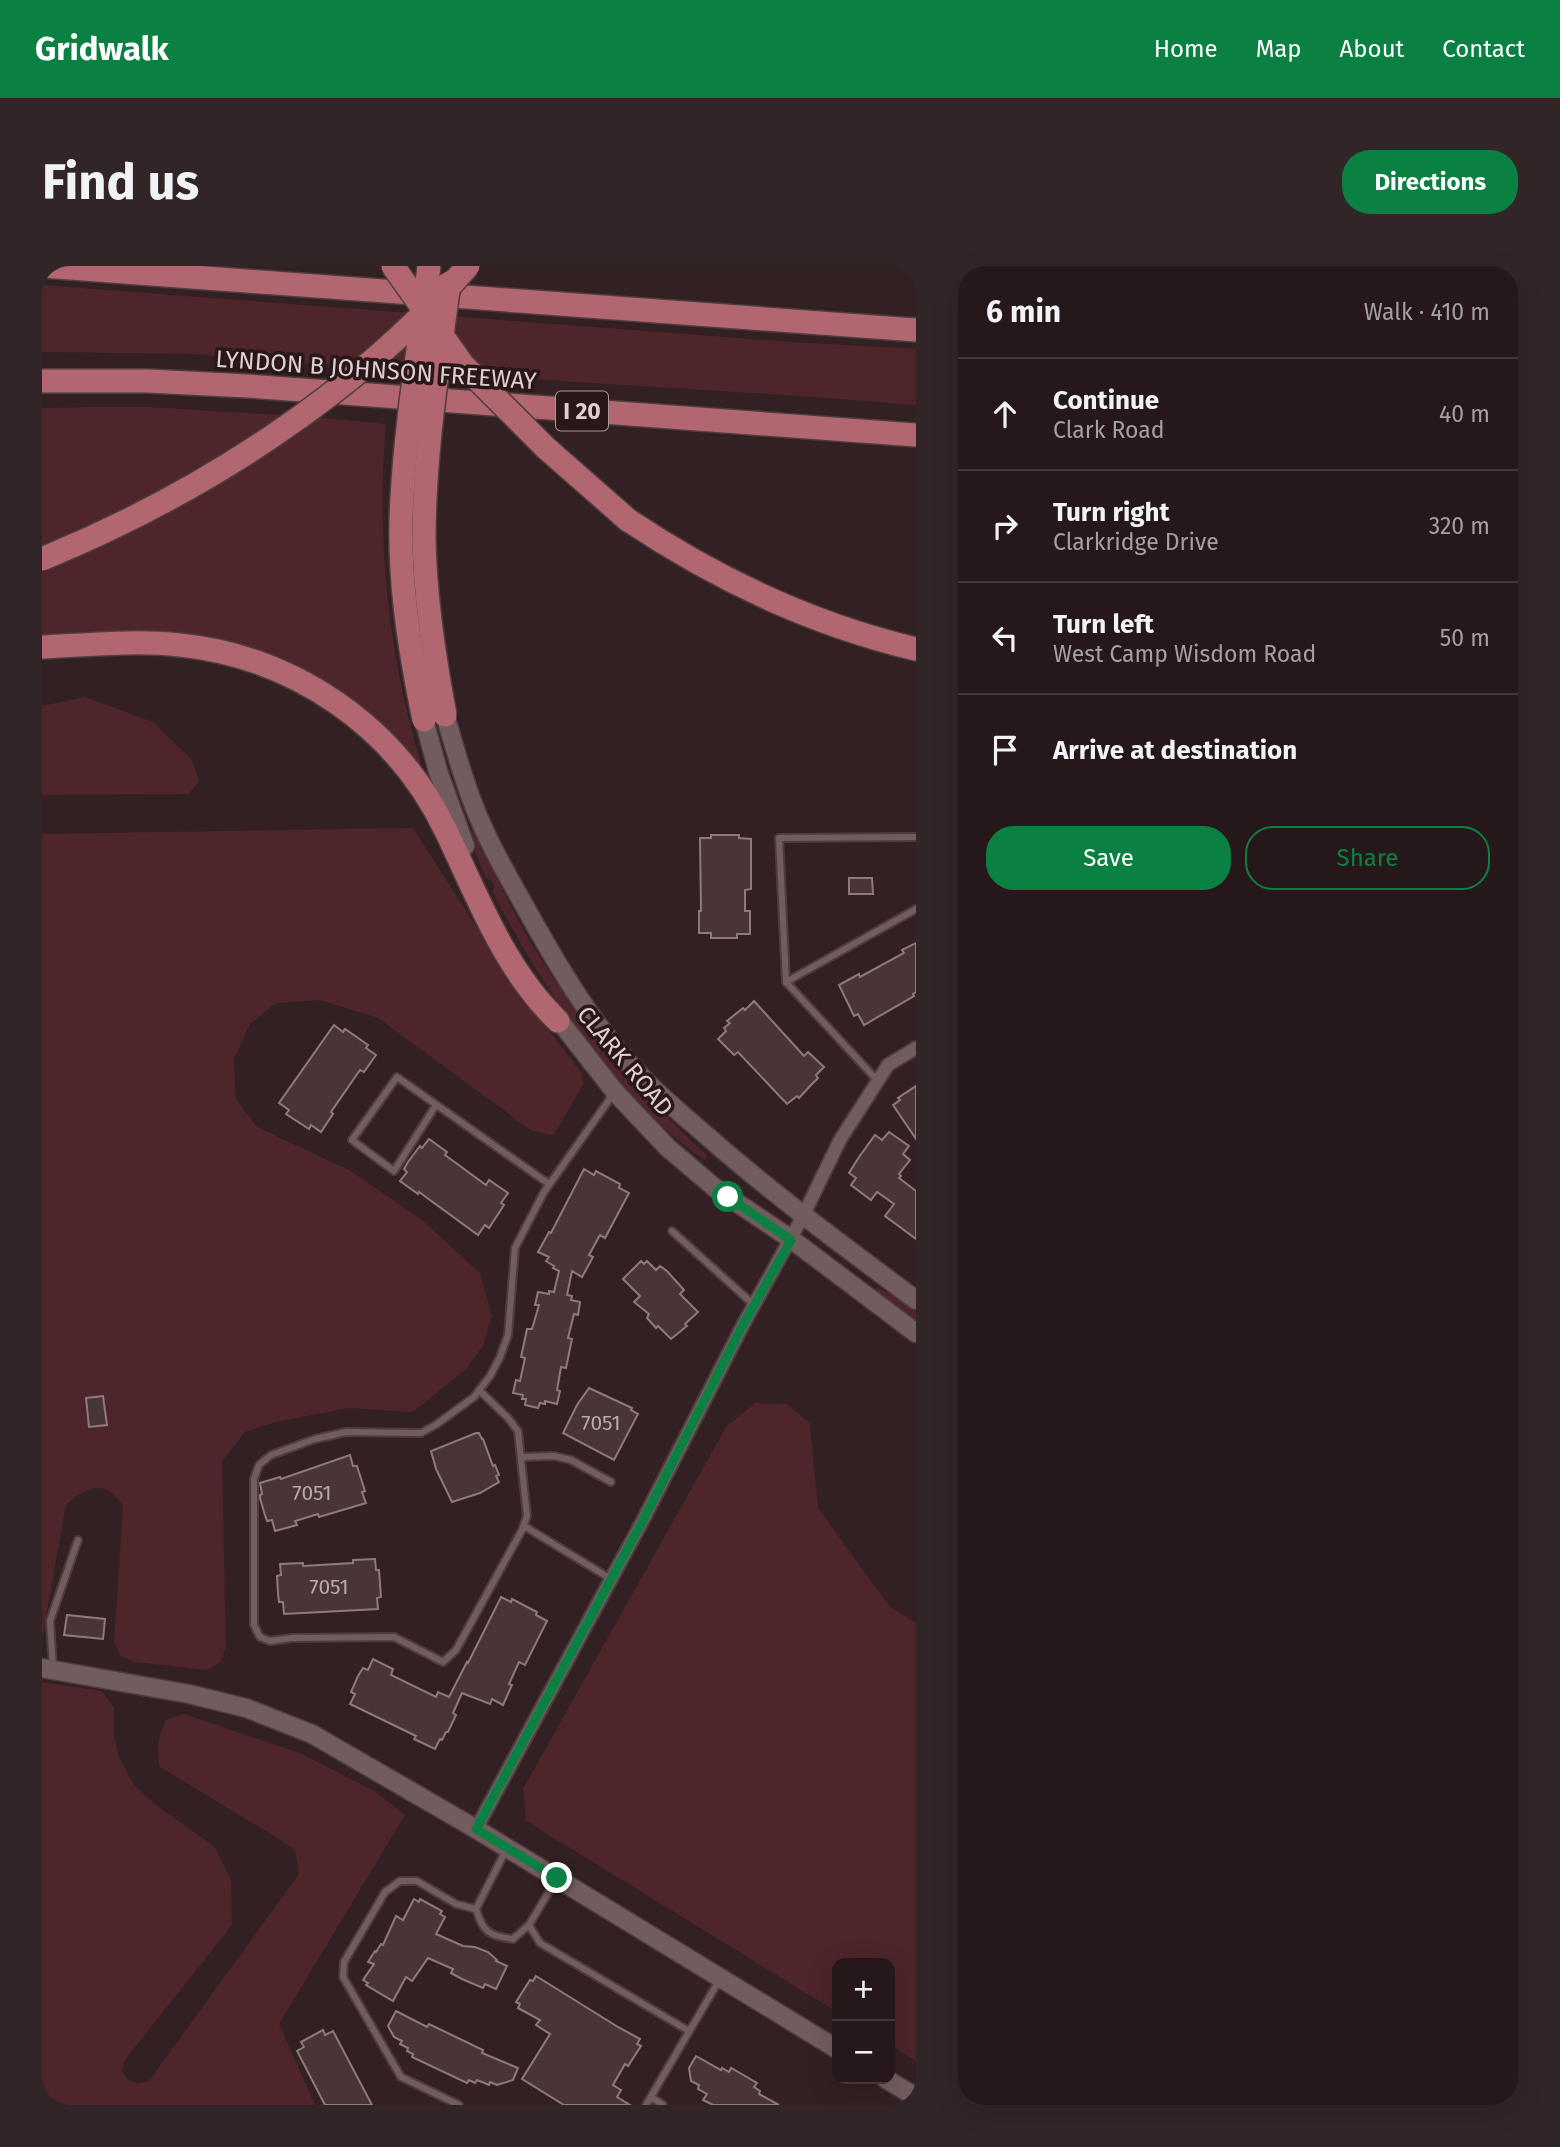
<!DOCTYPE html>
<html lang="en">
<head>
<meta charset="utf-8">
<style>
	:root { --surface:#26181a; --page:#322527; --text:#f1f3f6; --muted:#a4a0a2; --line:#423739; --accent:#0b8043 }
	body { margin:0; font-family:"Fira Sans",sans-serif; background:var(--page); color:var(--text) }
	.controls { position:absolute; right:21px; bottom:21px; display:grid; overflow:hidden; border-radius:14px; box-shadow:0 7px 28px #0002 }
	.controls button { width:63px; height:63px; display:grid; place-items:center; padding:0; border:0; border-bottom:2px solid var(--line); background:var(--surface); color:var(--text); font:35px sans-serif }
	.stop { position:absolute; width:21px; height:21px; margin:-16px; border:5px solid #0b8043; border-radius:50%; background:#fff }
	.stop.end { background:#0b8043; border-color:#fff; box-shadow:0 2px 7px #0008 }
	.list { margin:0; padding:0; list-style:none }
	h2 { display:flex; justify-content:space-between; align-items:center; height:91px; margin:0; padding:0 28px; font-size:30px }
	h2 small { font-size:23px; font-weight:400; color:var(--muted) }
	.list li { display:grid; grid-template-columns:46px 1fr auto; gap:21px; align-items:center; box-sizing:border-box; height:112px; padding:0 28px; border-top:2px solid var(--line) }
	.list b { display:block; font-size:26px; white-space:nowrap }
	.list p { margin:0; font-size:23px; white-space:nowrap; color:var(--muted) }
	.list em { font-size:23px; font-style:normal; color:var(--muted) }
	.actions { display:flex; gap:14px; padding:21px 28px }
	.actions a { flex:1; padding:16px 0; border:2px solid var(--accent); border-radius:28px; text-align:center; font-size:24px; color:var(--accent) }
	.actions .main { background:var(--accent); color:#fff }
	.icon { flex:none; width:38px; height:38px; fill:none; stroke:currentColor; stroke-width:2; stroke-linecap:round; stroke-linejoin:round }
	.map { position:relative; flex:none; width:874px; height:1839px; overflow:hidden; border-radius:28px }
	header { display:flex; align-items:center; gap:42px; box-sizing:border-box; height:98px; padding:0 35px; background:var(--accent); color:#fff }
	header strong { font-size:33px }
	nav { display:flex; gap:38px; margin-inline-start:auto; font-size:24px }
	.intro { display:flex; align-items:center; justify-content:space-between; box-sizing:border-box; height:168px; padding:0 42px }
	h1 { margin:0; font-size:49px }
	.button { padding:18px 32px; border-radius:28px; background:var(--accent); color:#fff; font-size:24px; font-weight:700 }
	main { display:flex; gap:42px; padding:0 42px }
	aside { flex:1; background:var(--surface); border-radius:28px; box-shadow:0 7px 28px #0002 }
	.map>svg:first-child { display:block }
	.green { fill:#4d252a }
	.building { fill:#493536; stroke:#90797a; stroke-width:2 }
	.lines { fill:none; stroke-linecap:round; stroke-linejoin:round }
	.lane-casing { stroke:#4d3d3f; stroke-width:10 }
	.street-casing { stroke:#4d3d3f; stroke-width:16 }
	.secondary-casing { stroke:#4d3d3f; stroke-width:21 }
	.highway-casing { stroke:#4d3d3f; stroke-width:26 }
	.lane { stroke:#725c5e; stroke-width:6 }
	.street { stroke:#725c5e; stroke-width:12 }
	.secondary { stroke:#725c5e; stroke-width:18 }
	.highway { stroke:#b26770; stroke-width:23 }
	.highway-bridge-casing { stroke:#4d3d3f; stroke-width:26; stroke-linecap:butt }
	.highway-bridge { stroke:#b26770; stroke-width:23 }
	.route { stroke:#0b8043; stroke-width:9 }
	.labels { text-anchor:middle; dominant-baseline:central; stroke-width:7; stroke-linejoin:round; paint-order:stroke }
	.number-label { font-size:21px; fill:#b8a9aa }
	.shield { fill:#291719; stroke:#a7989a; stroke-width:2 }
	.shield-label { font-size:23px; font-weight:bold; fill:#ddd0d1 }
	.street-label { font-size:24px; fill:#ddd0d1; stroke:#291719 }
</style>
</head>
<body>
<header>
<strong>Gridwalk</strong>
<nav><a>Home</a><a>Map</a><a>About</a><a>Contact</a></nav>
</header>
<div class="intro"><h1>Find us</h1><a class="button">Directions</a></div>
<main>
<div class="map">
<svg width="874" height="1839" viewBox="0 0 874 1839">
	<rect width="100%" height="100%" fill="#332022"/>
	<g class="green">
		<path d="M0,19L749,76L874,83V139L758,130L407,108L152,88L0,86Z"/>
		<path d="M47,141H108L241,149C165,202 84,244 0,282V142Z"/>
		<path d="M273,151L344,158C334,271 346,385 378,494V499L376,501L217,388L0,374V304Z"/>
		<path d="M43,431L111,456L150,494L157,515L147,528L0,529V440Z"/>
		<path d="M371,562L462,704L540,808L541,819L512,869L490,865L336,752L278,734L234,737L208,758L192,793L194,833L215,861L309,905L380,954L438,1007L450,1050L441,1080L422,1105L371,1146L306,1142L234,1156L203,1166L180,1195L184,1382L178,1396L166,1404L93,1396L79,1390L72,1376L81,1240C64,1212 44,1221 24,1239L0,1373V568Z"/>
		<path d="M434,564C485,692 564,797 666,890L663,894C576,838 498,718 451,627V623L453,621L449,614H447L443,610L425,567Z"/>
		<path d="M836,1021L874,1043V1054L833,1024Z"/>
		<path d="M713,1137L745,1138L768,1157L776,1242L848,1341L874,1357V1795L848,1778V1697H795V1746L484,1555L481,1523L684,1161Z"/>
		<path d="M0,1416L60,1425L72,1441V1471L77,1491L92,1519L115,1540L172,1580L189,1614L190,1659L83,1794L80,1804L85,1813L96,1818L107,1815L257,1608L253,1583L118,1501C114,1483 116,1471 124,1454L142,1448L258,1487L334,1526L363,1549L237,1758L273,1839H0Z"/>
	</g>
	<g class="building">
		<path d="M669,569H697V572L709,573V623L703,624V645H708V668H695V672H669V667H657V645H659L658,572H669Z"/>
		<path d="M807,612H830L831,628H807Z"/>
		<path d="M874,677V726L871,728L872,730L822,759L816,748L812,750L797,719L817,708L818,711L862,687L860,684Z"/>
		<path d="M712,735L762,790L766,786L782,801L774,809L776,812L769,819L757,832L755,830L745,838L696,786L692,789L676,773L684,765L682,762L688,757L685,755L701,742L703,744Z"/>
		<path d="M292,759L301,766L303,763L326,779L324,782L334,789L322,806L318,804L289,846L291,848L279,866L269,859L267,863L244,848L247,844L237,837Z"/>
		<path d="M874,820V873L851,839L858,834L856,832Z"/>
		<path d="M847,866L867,880L861,888L868,894L857,908L859,910L857,912L874,925V973L843,950L852,938L835,926L829,934L809,919L814,912L807,907L817,891L833,869L840,874Z"/>
		<path d="M387,873L405,886L403,889L444,919L447,914L466,927L459,937L462,939L447,962L443,959L436,969L377,926L376,928L358,915L365,906L362,903L366,896L378,880L380,882Z"/>
		<path d="M542,903L552,909L554,905L578,918L577,922L587,927L563,972L558,969L547,989L551,991L540,1011L530,1005L525,1029L530,1030L529,1034L538,1036L536,1049L532,1048L526,1072L530,1073L524,1102L519,1101L515,1124L518,1125L515,1138L503,1135V1138L498,1137L496,1142L483,1139L484,1133H480L481,1129L471,1127L474,1114L478,1115L483,1092L479,1091L485,1063H490L497,1039H493L496,1026L507,1028V1025L512,1026L517,1005L511,1002L512,1000L504,995L507,991L496,986L507,966L509,967Z"/>
		<path d="M599,995L602,998L605,995L614,1004L618,1000L625,1005L642,1024L638,1028L656,1046L643,1058L645,1060L629,1073L616,1060L614,1062L605,1052L607,1048L592,1036L598,1030L581,1013Z"/>
		<path d="M547,1122L590,1142L589,1144L596,1148L572,1194L521,1167L535,1139Z"/>
		<path d="M61,1130L65,1159L47,1161L44,1132Z"/>
		<path d="M434,1167H437L440,1173H441L451,1200L453,1199L457,1209L454,1210L457,1216L438,1227L410,1236L394,1203L389,1185Z"/>
		<path d="M308,1189L311,1200H315L323,1225L320,1226L324,1237L277,1251L276,1248L253,1255L255,1259L233,1265L230,1254L225,1255L222,1246L218,1232V1229L220,1228L218,1217L238,1211L239,1213Z"/>
		<path d="M333,1293L334,1304H337L339,1331L335,1332L336,1343L242,1348L241,1336H237L236,1328L235,1310L239,1309L238,1298L261,1297V1300L311,1297V1294Z"/>
		<path d="M459,1331L469,1336L470,1333L495,1346L494,1349L505,1355L483,1399L477,1396L467,1418L470,1419L461,1439L450,1433L448,1438L420,1427L411,1447L414,1449L406,1466H404L400,1474L398,1473L393,1483L372,1473L374,1470L308,1438L313,1428L309,1426L316,1410L321,1402L326,1404L331,1393L351,1403L349,1409L394,1431L396,1426L407,1431L425,1396L426,1397Z"/>
		<path d="M25,1349L63,1353L61,1373L22,1369Z"/>
		<path d="M372,1633L377,1636L378,1633L400,1645L398,1648L403,1651L394,1668L421,1680L433,1681L446,1686L455,1694L454,1695L465,1700L454,1723L443,1718L441,1722L420,1713L409,1707L411,1703L386,1692L370,1715L364,1711L351,1735L324,1719L326,1717L321,1714L332,1698L326,1696L333,1685L334,1686L339,1678L341,1679L354,1650L361,1654Z"/>
		<path d="M494,1710L576,1761L598,1773L595,1778L599,1780L586,1800L583,1798L571,1819L579,1824L575,1831L588,1839H522L480,1813L508,1768L494,1759L498,1754L476,1742L478,1738L474,1736L488,1714L491,1715Z"/>
		<path d="M354,1745L385,1761L387,1758L441,1784L440,1787L476,1802L471,1814L455,1819L448,1816L447,1819L435,1814L433,1817L427,1814L425,1817L370,1791L371,1788L365,1785L366,1782L358,1778L360,1775L352,1771L346,1760Z"/>
		<path d="M281,1764L283,1769L291,1765L330,1839H283L255,1785L262,1781L259,1776Z"/>
		<path d="M654,1790L679,1804L680,1802L687,1806L689,1802L698,1807L715,1817L712,1821L718,1825L717,1828L737,1839H671L661,1834L665,1828L656,1823L657,1819L649,1815L647,1802Z"/>
	</g>
	<g class="lines">
		<g class="lane-casing">
			<g id="lane">
				<path d="M744,716L874,643"/>
				<path d="M836,815L744,716L737,572L874,571"/>
				<path d="M394,839L352,905L310,874L355,811L507,918"/>
				<path d="M630,965L711,1038"/>
				<path d="M437,1124L466,1152L476,1165L485,1250L480,1264L414,1384L401,1396L352,1371L250,1372L228,1375L218,1371L212,1359V1213L217,1199L229,1189L273,1173L304,1166L379,1167L395,1158L432,1131L448,1110L458,1091L466,1069L473,982L502,926L572,827"/>
				<path d="M480,1191L512,1190L529,1194L569,1216"/>
				<path d="M482,1260L569,1313"/>
				<path d="M11,1402L8,1355L36,1274"/>
				<path d="M464,1584L434,1643C441,1666 447,1670 471,1673L487,1659L514,1614"/>
				<path d="M487,1659L498,1677L647,1765"/>
				<path d="M609,1831L621,1839"/>
				<path d="M417,1839L359,1811L301,1711L302,1696L343,1626L358,1615H375L414,1638L434,1643"/>
				<path d="M604,1839L678,1713"/>
			</g>
		</g>
		<g class="street-casing">
			<path id="street" d="M434,1563L600,1256L702,1057L761,950L798,874L846,799L874,782"/>
		</g>
		<g class="secondary-casing">
			<g id="secondary">
				<path d="M403,449C412,479 420,510 432,540C445,574 464,607 482,639C514,697 549,757 595,806C616,829 641,849 665,870C732,929 803,981 874,1034"/>
				<path d="M382,454L396,505L423,580"/>
				<path d="M509,744L573,826L625,881L673,922L749,973L874,1067"/>
				<path d="M0,1402L147,1428L204,1442L270,1468L434,1563L795,1783"/>
				<path d="M844,1813L874,1831"/>
			</g>
		</g>
		<g class="highway-casing">
			<g id="highway">
				<path d="M0,0L874,64"/>
				<path d="M0,115H106L206,120L874,169"/>
				<path d="M586,254C673,312 772,359 874,383"/>
				<path d="M0,381C46,379 92,374 138,379C252,391 354,460 404,565C436,631 462,703 516,755"/>
			</g>
		</g>
		<use href="#lane" class="lane"/>
		<use href="#street" class="street"/>
		<use href="#secondary" class="secondary"/>
		<use href="#highway" class="highway"/>
		<g class="highway-bridge-casing">
			<g id="highway-bridge">
				<path d="M351,0L421,99L504,182L586,254"/>
				<path d="M0,293C156,229 315,128 426,0"/>
				<path d="M403,449C392,391 383,333 382,273C382,188 396,102 407,17"/>
				<path d="M382,454C367,381 355,307 360,232C364,155 378,77 387,0"/>
			</g>
		</g>
		<use href="#highway-bridge" class="highway-bridge"/>
	</g>
	<g class="lines">
		<path class="route" d="M515,1612L434,1563L600,1256L702,1057L749,974L686,931"/>
	</g>
	<g class="labels">
		<g class="number-label">
			<text x="559" y="1157">7051</text>
			<text x="270" y="1227">7051</text>
			<text x="287" y="1321">7051</text>
		</g>
		<rect class="shield" x="514" y="125.5" width="52" height="39" rx="5"/>
		<g class="shield-label">
			<text x="540" y="145">I 20</text>
		</g>
		<g class="street-label">
			<text transform="translate(334 104) rotate(4)">LYNDON B JOHNSON FREEWAY</text>
			<text transform="translate(583 795) rotate(50)">CLARK ROAD</text>
		</g>
	</g>
</svg>
<div class="controls">
<button>+</button>
<button>−</button>
</div>
<div class="stop" style="left:686px;top:931px"></div>
<div class="stop end" style="left:515px;top:1612px"></div>
</div>
<aside>
<h2>6 min<small>Walk · 410 m</small></h2>
<ul class="list">
<li><svg class="icon" aria-label="ahead" viewBox="0 0 24 24"><path d="M12 20V5M6 11l6-6 6 6"/></svg><div><b>Continue</b><p>Clark Road</p></div><em>40 m</em></li>
<li><svg class="icon" aria-label="right" viewBox="0 0 24 24"><path d="M7 20v-9h11M14 6l5 5-5 5"/></svg><div><b>Turn right</b><p>Clarkridge Drive</p></div><em>320 m</em></li>
<li><svg class="icon" aria-label="left" viewBox="0 0 24 24"><path d="M17 20v-9H6M10 6l-5 5 5 5"/></svg><div><b>Turn left</b><p>West Camp Wisdom Road</p></div><em>50 m</em></li>
<li><svg class="icon" aria-label="arrive" viewBox="0 0 24 24"><path d="M6 21V4h12l-3 4 3 4H6"/></svg><div><b>Arrive at destination</b></div></li>
</ul>
<div class="actions"><a class="main">Save</a><a>Share</a></div>
</aside>
</main>
</body>
</html>
